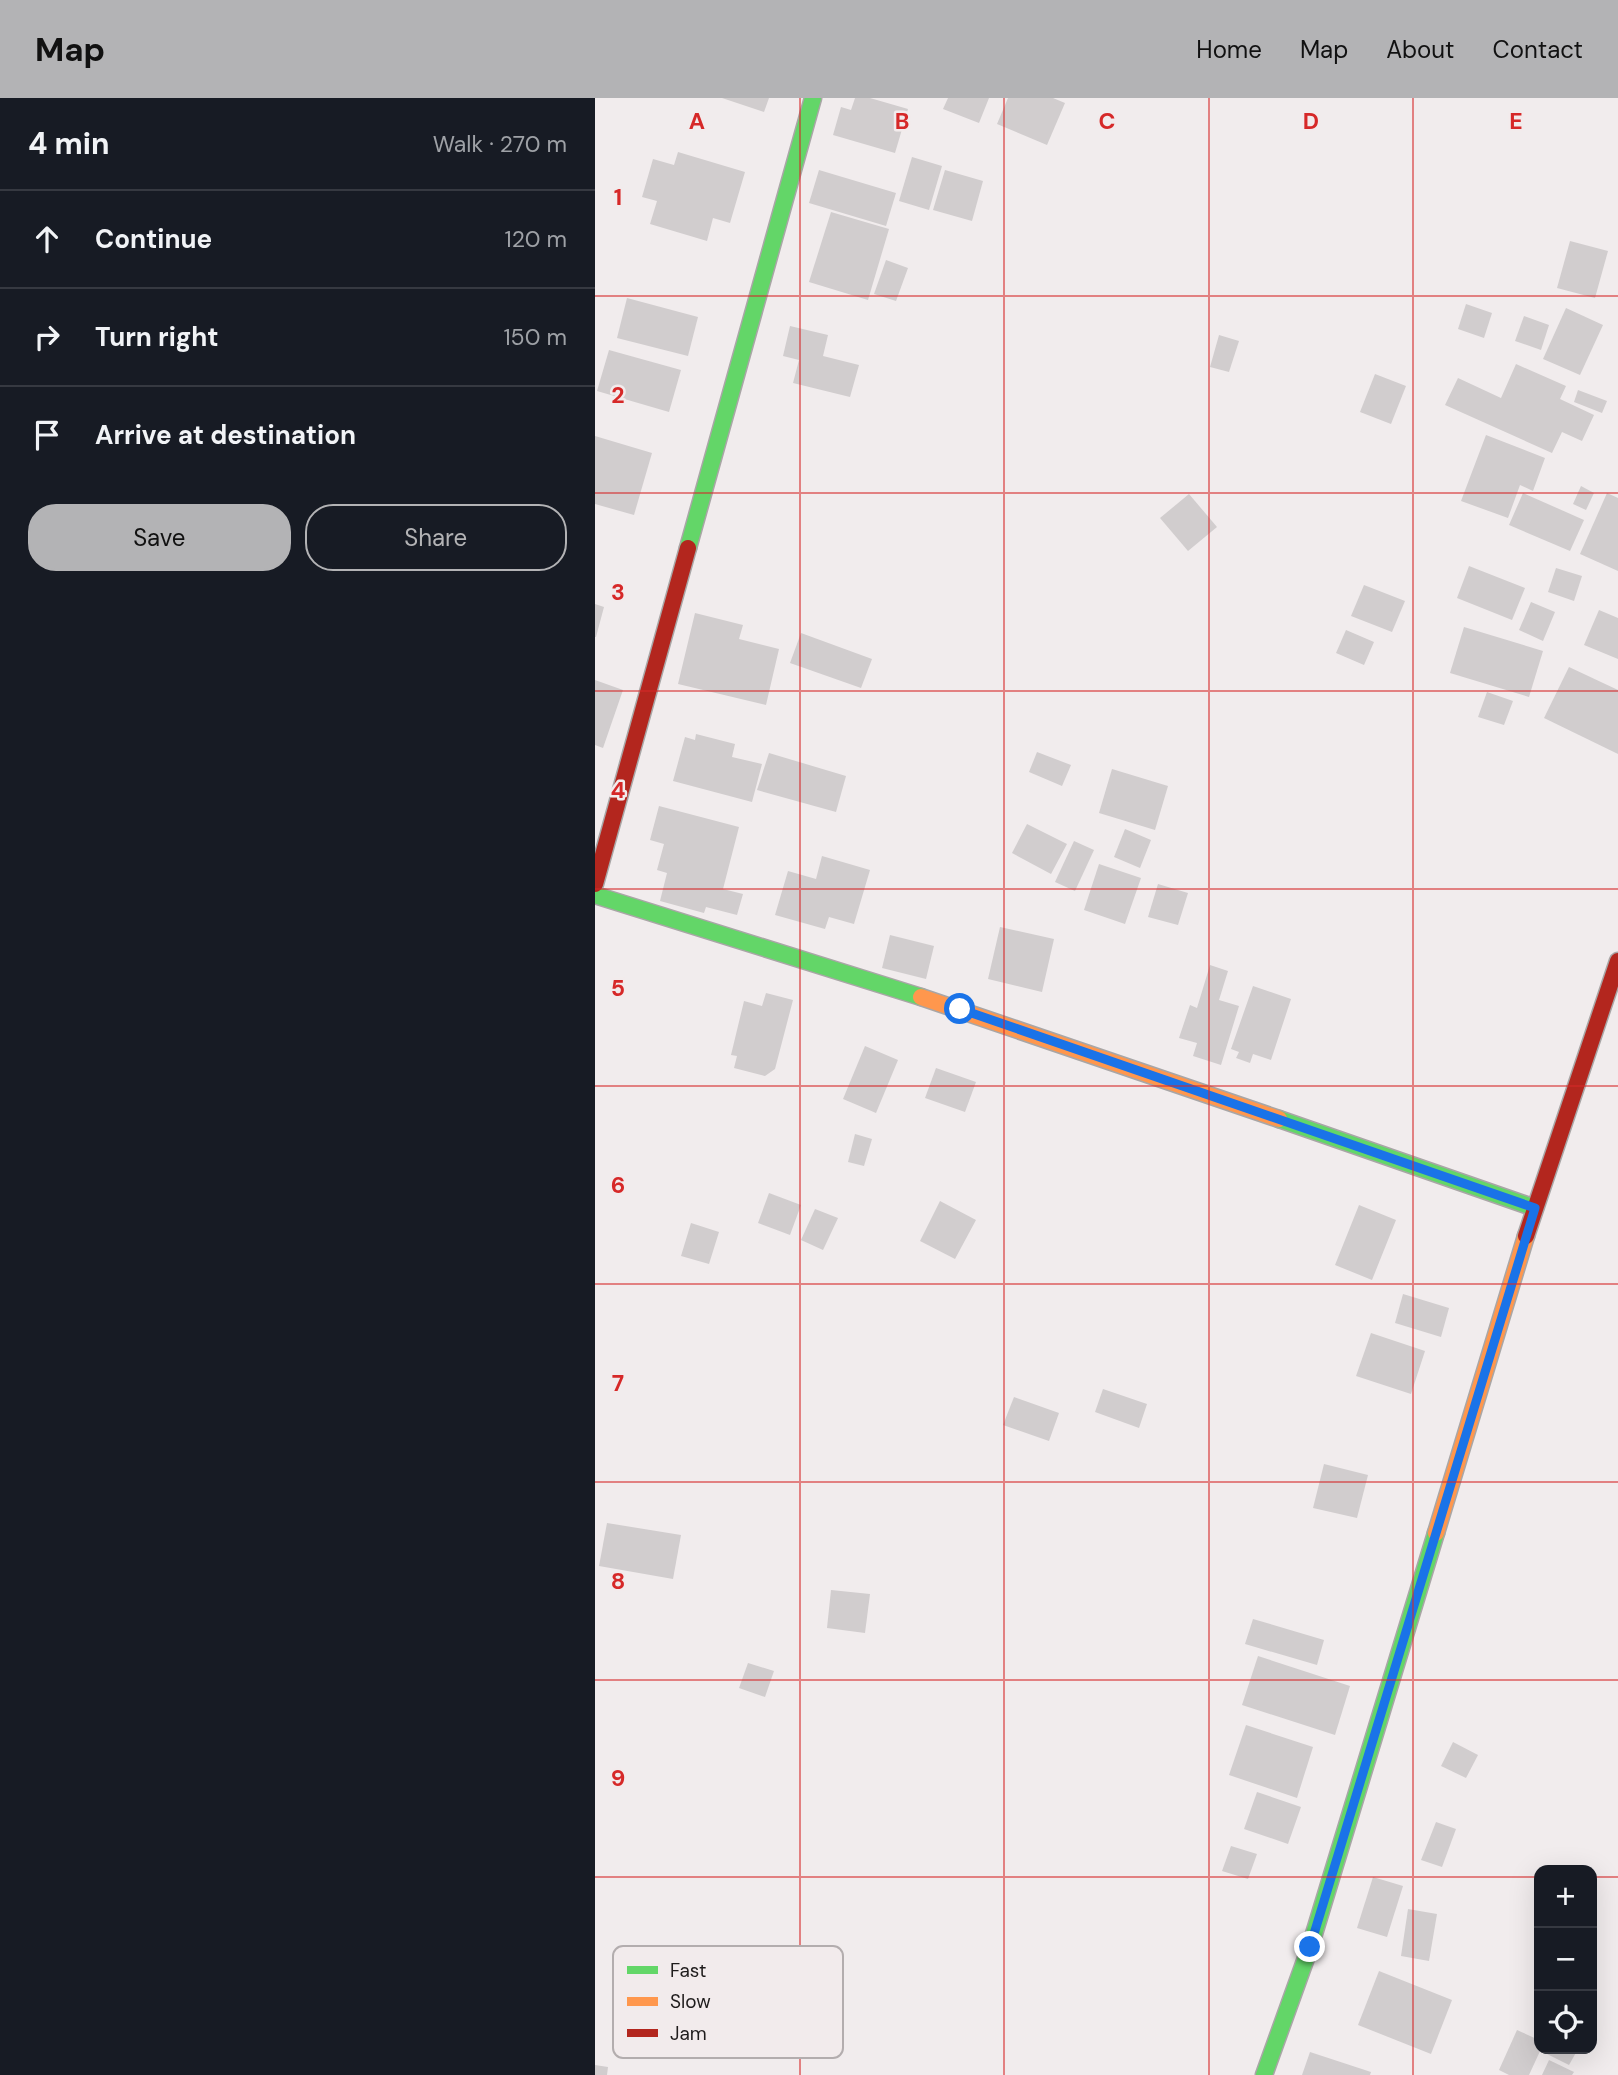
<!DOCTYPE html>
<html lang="en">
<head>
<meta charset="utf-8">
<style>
	:root { --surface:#171b24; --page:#242831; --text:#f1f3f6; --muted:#9ea1a6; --line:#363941; --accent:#b3b3b5 }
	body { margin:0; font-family:"DM Sans",sans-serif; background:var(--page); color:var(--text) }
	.controls { position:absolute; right:21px; bottom:21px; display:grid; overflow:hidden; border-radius:14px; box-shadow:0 7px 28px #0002 }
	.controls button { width:63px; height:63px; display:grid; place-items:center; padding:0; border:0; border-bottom:2px solid var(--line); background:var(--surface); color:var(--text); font:35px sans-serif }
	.stop { position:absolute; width:21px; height:21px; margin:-16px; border:5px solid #1a73e8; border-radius:50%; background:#fff }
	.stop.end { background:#1a73e8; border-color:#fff; box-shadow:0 2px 7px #0008 }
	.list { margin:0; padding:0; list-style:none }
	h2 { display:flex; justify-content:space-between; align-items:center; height:91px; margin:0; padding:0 28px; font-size:30px }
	h2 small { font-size:23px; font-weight:400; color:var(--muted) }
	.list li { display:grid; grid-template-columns:46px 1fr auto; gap:21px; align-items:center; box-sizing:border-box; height:98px; padding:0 28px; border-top:2px solid var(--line) }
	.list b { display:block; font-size:26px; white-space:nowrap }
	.list em { font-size:23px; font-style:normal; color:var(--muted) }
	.actions { display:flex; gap:14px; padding:21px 28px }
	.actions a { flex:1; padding:16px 0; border:2px solid var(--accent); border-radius:28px; text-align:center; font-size:24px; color:var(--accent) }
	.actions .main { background:var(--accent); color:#111 }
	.icon { flex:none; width:38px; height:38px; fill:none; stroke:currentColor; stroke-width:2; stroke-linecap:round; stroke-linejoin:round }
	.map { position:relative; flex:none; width:1023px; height:1977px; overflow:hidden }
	header { display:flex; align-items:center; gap:42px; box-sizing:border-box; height:98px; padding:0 35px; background:var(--accent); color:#111 }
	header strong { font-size:33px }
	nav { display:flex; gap:38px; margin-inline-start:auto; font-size:24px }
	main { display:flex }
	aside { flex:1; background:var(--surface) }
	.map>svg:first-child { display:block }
	.building { fill:#d1cdce }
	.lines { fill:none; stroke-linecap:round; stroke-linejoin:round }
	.fast-casing { stroke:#a9a6a6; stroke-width:19 }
	.slow-casing { stroke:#a9a6a6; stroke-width:19 }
	.jam-casing { stroke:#a9a6a6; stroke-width:19 }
	.fast { stroke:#63d668; stroke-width:16 }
	.slow { stroke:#ff974d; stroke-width:16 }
	.jam { stroke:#b3261e; stroke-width:16 }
	.route { stroke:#1a73e8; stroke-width:9 }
	.grid { fill:none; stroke:#d62828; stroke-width:2; stroke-opacity:0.55 }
	.key { fill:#f2ebec; stroke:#b3adae; stroke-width:2 }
	.key-label { font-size:19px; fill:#1f1c1c }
	.grid-label { font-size:23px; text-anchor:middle; font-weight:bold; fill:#d62828; stroke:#f2ebec; stroke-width:5; stroke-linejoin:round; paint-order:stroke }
</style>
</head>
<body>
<header>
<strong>Map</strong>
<nav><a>Home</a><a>Map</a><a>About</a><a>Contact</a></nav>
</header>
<main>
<aside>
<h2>4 min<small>Walk · 270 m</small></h2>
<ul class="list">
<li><svg class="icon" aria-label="ahead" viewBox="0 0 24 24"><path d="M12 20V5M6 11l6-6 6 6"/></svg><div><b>Continue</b></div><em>120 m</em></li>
<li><svg class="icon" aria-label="right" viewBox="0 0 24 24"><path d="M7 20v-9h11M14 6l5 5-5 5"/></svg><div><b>Turn right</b></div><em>150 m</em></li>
<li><svg class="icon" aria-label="arrive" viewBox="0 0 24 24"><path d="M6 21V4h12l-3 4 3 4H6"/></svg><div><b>Arrive at destination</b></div></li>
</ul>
<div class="actions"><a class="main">Save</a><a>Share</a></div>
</aside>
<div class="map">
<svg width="1023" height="1977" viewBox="0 0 1023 1977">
	<rect width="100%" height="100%" fill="#f1eced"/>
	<g class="building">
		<path d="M127,0H174L169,14Z"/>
		<path d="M260,0H275L313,11L300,55L238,37L246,9L256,12Z"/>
		<path d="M353,0H394L384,25L348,11Z"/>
		<path d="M413,0H458L470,5L452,47L402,26Z"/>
		<path d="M83,54L150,74L135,125L118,120L112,143L55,126L62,103L47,99L58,61L79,67Z"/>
		<path d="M317,59L347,68L334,112L304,103Z"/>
		<path d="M224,72L301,95L291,128L214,105Z"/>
		<path d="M350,72L388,83L377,123L338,112Z"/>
		<path d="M236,114L294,131L273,202L214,184Z"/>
		<path d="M975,143L1013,153L1000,200L962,190Z"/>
		<path d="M291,162L313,170L301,203L279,196Z"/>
		<path d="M32,200L103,219L93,258L22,240Z"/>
		<path d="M871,206L897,215L889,240L863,231Z"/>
		<path d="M971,210L1008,227L985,277L948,261Z"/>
		<path d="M929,218L954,227L946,252L920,243Z"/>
		<path d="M195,228L233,237L228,258L264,267L255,299L198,285L204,262L188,258Z"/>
		<path d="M624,237L644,243L634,274L615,269Z"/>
		<path d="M14,252L86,272L74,314L2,293Z"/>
		<path d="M921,266L971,288L965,301L999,317L987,343L967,334L957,355L850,307L863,280L906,300Z"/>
		<path d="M780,276L811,288L796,326L765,314Z"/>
		<path d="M983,292L1012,303L1007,315L979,304Z"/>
		<path d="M891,337L950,360L938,393L925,387L913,420L866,403Z"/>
		<path d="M0,338L57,355L39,417L0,406Z"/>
		<path d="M986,388L999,395L991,412L978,406Z"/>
		<path d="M928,395L989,422L975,453L914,427Z"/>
		<path d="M1012,395L1023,400V473L985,456Z"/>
		<path d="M594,396L622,429L593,453L565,420Z"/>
		<path d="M874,468L930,490L917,522L862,500Z"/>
		<path d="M961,470L987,478L979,503L953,494Z"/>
		<path d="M769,487L810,503L797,534L756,518Z"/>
		<path d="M936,504L960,514L948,543L924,532Z"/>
		<path d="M0,506L9,509L1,539H0Z"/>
		<path d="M1004,512L1023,520V561L989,547Z"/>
		<path d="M100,515L148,527L144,541L184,551L171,607L83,586Z"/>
		<path d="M869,529L948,553L934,599L855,575Z"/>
		<path d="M751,532L779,544L769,567L741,555Z"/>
		<path d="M206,535L277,561L266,590L195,565Z"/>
		<path d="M974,569L1023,592V656L949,620Z"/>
		<path d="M0,582L28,592L8,650L0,647Z"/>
		<path d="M892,594L918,603L909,627L883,619Z"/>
		<path d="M101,636L140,646L137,659L167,666L157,704L78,683L90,639L100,642Z"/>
		<path d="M442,654L476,667L467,688L434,674Z"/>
		<path d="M174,655L251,678L241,714L162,692Z"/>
		<path d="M517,671L573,688L560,732L504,715Z"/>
		<path d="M64,708L144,729L128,791L148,796L142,817L111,809L109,815L65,803L72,775L62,772L69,746L55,742Z"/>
		<path d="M432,726L472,746L456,776L417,755Z"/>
		<path d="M530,731L556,742L545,770L519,759Z"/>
		<path d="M479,743L499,752L480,793L460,784Z"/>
		<path d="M227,758L275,772L259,826L234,819L230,831L180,817L193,773L221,781Z"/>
		<path d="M504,766L546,780L530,826L489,812Z"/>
		<path d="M563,786L593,795L583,827L553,819Z"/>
		<path d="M405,829L459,841L447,894L393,881Z"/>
		<path d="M295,837L339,848L331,881L287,870Z"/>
		<path d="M615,867L633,873L624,902L644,908L626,967L598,958L602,945L584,940L595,907L602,910Z"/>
		<path d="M658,888L696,901L676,962L658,956L655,965L641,960L644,954L636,951Z"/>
		<path d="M171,895L198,902L180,971L170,978L139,970L142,958L136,957L149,903L167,908Z"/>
		<path d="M270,948L303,962L281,1015L248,1001Z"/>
		<path d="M341,970L381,984L370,1014L330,1000Z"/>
		<path d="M260,1036L277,1041L269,1068L253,1064Z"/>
		<path d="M174,1095L206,1107L195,1137L163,1125Z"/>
		<path d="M345,1103L381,1122L360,1161L325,1143Z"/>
		<path d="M764,1107L801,1122L777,1182L740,1167Z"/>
		<path d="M220,1111L243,1120L228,1152L206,1142Z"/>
		<path d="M96,1125L124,1134L114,1166L86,1158Z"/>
		<path d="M808,1196L854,1210L846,1239L800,1225Z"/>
		<path d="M776,1235L830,1253L816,1296L761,1278Z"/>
		<path d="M508,1291L552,1306L544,1330L500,1314Z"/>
		<path d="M419,1299L464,1315L454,1343L408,1327Z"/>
		<path d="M729,1366L773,1377L762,1420L718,1410Z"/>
		<path d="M12,1425L86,1437L78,1481L4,1468Z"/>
		<path d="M236,1492L275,1496L270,1535L232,1530Z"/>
		<path d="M658,1521L729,1542L722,1567L650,1546Z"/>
		<path d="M663,1558L755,1588L740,1637L647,1607Z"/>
		<path d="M153,1565L179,1573L170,1599L144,1590Z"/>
		<path d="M651,1627L718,1649L702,1700L634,1677Z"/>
		<path d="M858,1644L883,1657L871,1680L846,1668Z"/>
		<path d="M662,1694L706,1709L693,1746L649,1731Z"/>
		<path d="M841,1724L861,1731L847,1769L826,1762Z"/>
		<path d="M636,1748L662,1756L653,1781L627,1773Z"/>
		<path d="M778,1779L808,1788L792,1839L762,1830Z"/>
		<path d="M813,1811L842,1816L834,1863L806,1858Z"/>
		<path d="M784,1873L857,1902L836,1956L763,1927Z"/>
		<path d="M922,1932L944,1942L946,1951L934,1977H914L904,1972Z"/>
		<path d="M952,1951H983L974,1967L950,1955Z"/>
		<path d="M715,1954L776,1974L775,1977H707Z"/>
		<path d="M954,1962L979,1974L977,1977H947Z"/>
		<path d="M0,1967L13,1969L12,1977H0Z"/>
	</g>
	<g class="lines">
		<g class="fast-casing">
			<g id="fast">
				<path d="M93,450L218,0"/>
				<path d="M0,797L326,899"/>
				<path d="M684,1021L940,1110"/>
				<path d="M669,1977L715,1849L841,1435"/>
			</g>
		</g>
		<g class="slow-casing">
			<g id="slow">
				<path d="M326,899L684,1021"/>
				<path d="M841,1435L931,1138"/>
			</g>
		</g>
		<g class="jam-casing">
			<g id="jam">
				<path d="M0,786L93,450"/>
				<path d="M931,1138L1023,863"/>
			</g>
		</g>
		<use href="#fast" class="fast"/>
		<use href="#slow" class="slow"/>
		<use href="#jam" class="jam"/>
	</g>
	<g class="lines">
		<path class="route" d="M365,911L940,1110L715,1849"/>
	</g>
	<path class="grid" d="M205,0V1977M409,0V1977M614,0V1977M818,0V1977M0,198H1023M0,395H1023M0,593H1023M0,791H1023M0,988H1023M0,1186H1023M0,1384H1023M0,1582H1023M0,1779H944M997,1779H1023"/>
	<rect x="18" y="1848" width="230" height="112" rx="10" class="key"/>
	<rect x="32" y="1868" width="31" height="8" fill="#63d668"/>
	<rect x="32" y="1899" width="31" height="9" fill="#ff974d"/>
	<rect x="32" y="1931" width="31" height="8" fill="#b3261e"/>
	<g class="key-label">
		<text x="75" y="1879">Fast</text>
		<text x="75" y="1910">Slow</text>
		<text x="75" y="1942">Jam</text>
	</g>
	<g class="grid-label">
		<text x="102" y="31">A</text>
		<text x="307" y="31">B</text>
		<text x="512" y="31">C</text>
		<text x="716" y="31">D</text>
		<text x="921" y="31">E</text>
		<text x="23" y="107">1</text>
		<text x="23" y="305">2</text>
		<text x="23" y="502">3</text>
		<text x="23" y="700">4</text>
		<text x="23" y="898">5</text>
		<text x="23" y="1095">6</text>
		<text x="23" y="1293">7</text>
		<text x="23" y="1491">8</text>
		<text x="23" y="1688">9</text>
	</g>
</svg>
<div class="controls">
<button>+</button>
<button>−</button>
<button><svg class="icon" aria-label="locate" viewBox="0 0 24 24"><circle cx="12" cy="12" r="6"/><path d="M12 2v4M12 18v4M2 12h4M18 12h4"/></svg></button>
</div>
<div class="stop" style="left:365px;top:911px"></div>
<div class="stop end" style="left:715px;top:1849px"></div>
</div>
</main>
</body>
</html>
